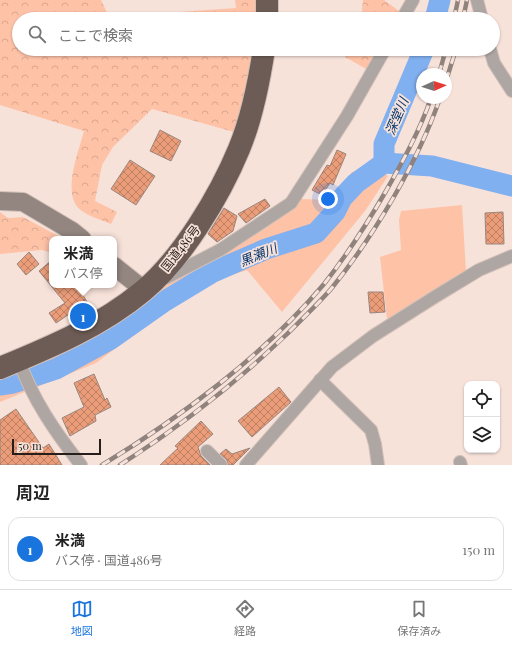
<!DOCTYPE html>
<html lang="ja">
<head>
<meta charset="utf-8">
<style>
	:root { --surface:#fff; --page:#f6f6f6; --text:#222; --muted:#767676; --line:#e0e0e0; --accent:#1974de }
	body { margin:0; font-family:"Playfair Display","Noto Sans JP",serif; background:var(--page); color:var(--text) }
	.controls { position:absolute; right:12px; bottom:12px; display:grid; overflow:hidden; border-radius:8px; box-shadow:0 1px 3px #0004 }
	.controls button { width:36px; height:36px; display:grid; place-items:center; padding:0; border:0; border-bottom:1px solid var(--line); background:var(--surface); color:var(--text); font:20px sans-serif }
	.compass { position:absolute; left:416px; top:68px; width:36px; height:36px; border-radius:50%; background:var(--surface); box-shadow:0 1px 3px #0004; rotate:87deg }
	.scale { position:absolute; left:12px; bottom:10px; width:89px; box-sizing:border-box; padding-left:4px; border:2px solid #251e1b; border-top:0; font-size:11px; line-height:14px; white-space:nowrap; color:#251e1b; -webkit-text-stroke:3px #f7e2da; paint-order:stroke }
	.you { position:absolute; left:328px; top:199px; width:14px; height:14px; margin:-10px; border:3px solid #fff; border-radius:50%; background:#1a73e8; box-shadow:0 0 0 6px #1a73e833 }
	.badge { display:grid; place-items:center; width:26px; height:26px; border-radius:50%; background:var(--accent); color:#fff; font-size:13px; font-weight:700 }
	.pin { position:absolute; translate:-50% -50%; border:2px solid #fff; box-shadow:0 1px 4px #0006 }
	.popup { position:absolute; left:49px; top:236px; width:68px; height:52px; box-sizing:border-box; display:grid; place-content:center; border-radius:8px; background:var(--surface); filter:drop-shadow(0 1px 3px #0005); font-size:13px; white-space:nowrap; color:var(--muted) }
	.popup b { font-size:15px; color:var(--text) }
	.popup::after { content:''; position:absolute; left:50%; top:100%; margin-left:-8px; border:8px solid transparent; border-top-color:var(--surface) }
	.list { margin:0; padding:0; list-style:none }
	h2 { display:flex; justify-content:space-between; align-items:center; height:52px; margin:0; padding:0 16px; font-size:17px }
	h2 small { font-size:13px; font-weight:400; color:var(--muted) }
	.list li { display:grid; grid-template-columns:26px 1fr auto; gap:12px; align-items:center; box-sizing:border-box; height:64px; margin:0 8px 8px; padding:0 8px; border:1px solid var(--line); border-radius:12px }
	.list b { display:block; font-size:15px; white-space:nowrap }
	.list p { margin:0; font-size:13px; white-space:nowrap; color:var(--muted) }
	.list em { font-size:13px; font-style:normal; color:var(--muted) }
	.icon { flex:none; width:22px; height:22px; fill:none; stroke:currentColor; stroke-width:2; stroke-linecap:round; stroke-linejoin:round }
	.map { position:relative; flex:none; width:512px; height:465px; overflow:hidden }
	.search { position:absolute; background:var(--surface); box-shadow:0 1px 3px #0004; left:12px; right:12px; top:12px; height:44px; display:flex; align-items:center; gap:10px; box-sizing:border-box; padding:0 14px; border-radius:22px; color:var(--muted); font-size:15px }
	.sheet { height:124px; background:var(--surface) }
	nav { display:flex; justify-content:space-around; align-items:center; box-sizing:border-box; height:56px; border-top:1px solid var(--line); background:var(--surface); font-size:11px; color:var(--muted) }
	nav a { display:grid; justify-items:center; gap:2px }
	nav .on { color:var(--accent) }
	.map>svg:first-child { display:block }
	.grass { fill:#fec2a7 }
	.forest { fill:url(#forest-crowns) }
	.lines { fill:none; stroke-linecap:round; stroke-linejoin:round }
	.river { stroke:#81b0f0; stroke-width:21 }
	.building { fill:url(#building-cross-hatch); stroke:#98867e }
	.street-casing { stroke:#d1bfb8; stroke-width:14 }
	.secondary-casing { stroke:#d1bfb8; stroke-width:20 }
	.highway-casing { stroke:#d1bfb8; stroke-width:24 }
	.street { stroke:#aea6a2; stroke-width:12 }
	.secondary { stroke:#938681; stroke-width:18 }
	.highway { stroke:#6d5c55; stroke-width:22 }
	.rail-casing { stroke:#90827d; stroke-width:4.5 }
	.rail { stroke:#f7e2da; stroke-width:3; stroke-dasharray:9; stroke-linecap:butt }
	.labels { text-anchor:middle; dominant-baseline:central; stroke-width:3.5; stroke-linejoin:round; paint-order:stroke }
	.street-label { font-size:12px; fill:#251e1b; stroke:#f7e2da }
	.water-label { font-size:13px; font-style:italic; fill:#083870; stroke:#f7e2da }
</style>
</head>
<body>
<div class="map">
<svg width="512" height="465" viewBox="0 0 512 465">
	<defs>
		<pattern id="forest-crowns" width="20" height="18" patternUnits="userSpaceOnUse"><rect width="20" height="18" fill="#fec2a7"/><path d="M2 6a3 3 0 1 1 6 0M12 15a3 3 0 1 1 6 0" fill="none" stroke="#daa68f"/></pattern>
		<pattern id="building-cross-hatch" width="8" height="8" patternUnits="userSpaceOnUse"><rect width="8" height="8" fill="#eb9d7a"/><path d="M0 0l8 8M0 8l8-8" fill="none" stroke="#be7f63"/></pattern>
	</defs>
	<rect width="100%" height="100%" fill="#f7e2da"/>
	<g class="grass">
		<path d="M376,166L388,176L365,211L282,312L247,270L208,283L164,312L96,363L0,402V381L14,376L96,335L169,279L300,199L334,200L352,172Z"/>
		<path d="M462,205L466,271L387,319L380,257L401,250L399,220L401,211Z"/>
	</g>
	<g class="forest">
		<path d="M0,0H101L109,17L236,8L235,0H256L257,19H19V49H255L249,80L234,132L152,109L113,147L102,165L95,201L117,212L111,224C102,220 90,217 82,211C60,197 79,151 84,131L0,105Z"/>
		<path d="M363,0H384L399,11L395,19H361Z"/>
		<path d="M350,49H379L368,70L345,57Z"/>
		<path d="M0,212L8,218L23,217L64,239H52V253L42,250L0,254Z"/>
	</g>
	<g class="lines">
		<g class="river">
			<path d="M435,19L440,0"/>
			<path d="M384,163V144L424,49"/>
			<path d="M0,385L13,383L56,369L111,339L165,301L213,272L266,249L316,233L335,212L342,198L356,183L384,163L432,166L512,186"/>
		</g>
	</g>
	<g class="building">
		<path d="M160,130L181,141L171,161L150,151Z"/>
		<path d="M337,150L346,154L333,185L330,183L322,195L312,190L327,165L330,166Z"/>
		<path d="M130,160L155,176L136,205L111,189Z"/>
		<path d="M265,199L270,206L246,223L238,214Z"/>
		<path d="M224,208L237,216L233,231L217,242L208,234Z"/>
		<path d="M503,212L504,244H486L485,213Z"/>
		<path d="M29,252L39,264L26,275L17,264Z"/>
		<path d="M52,260V285H77L87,302L56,323L49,313L65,303L39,271Z"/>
		<path d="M368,292H383L385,312L370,313Z"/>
		<path d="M94,374L105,400L107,398L111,407L95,415L96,421L70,436L62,418L84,407L74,383Z"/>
		<path d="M279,387L291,402L252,437L238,421Z"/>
		<path d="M16,409L43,448L49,444L62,465H0V420Z"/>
		<path d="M201,421L213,434L198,447L201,456L210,465H160L178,448L175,446Z"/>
		<path d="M250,448L233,465H228L227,460L220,454L226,449L232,454Z"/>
	</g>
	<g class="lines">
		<g class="street-casing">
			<g id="street">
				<path d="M477,0L482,19"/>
				<path d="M402,19L413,0"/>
				<path d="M490,49L494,63L512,91"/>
				<path d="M164,277L166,278L220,250L291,203L347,116L385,49"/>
				<path d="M19,360C32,399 56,433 81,465"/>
				<path d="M320,380L371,430L375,444L378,465"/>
				<path d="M207,451L221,465"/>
				<path d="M460,462L461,465"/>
				<path d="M246,465L332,367L373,336L433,298L479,270L512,256"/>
			</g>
		</g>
		<g class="secondary-casing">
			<g id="secondary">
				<path d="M0,201L23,202L72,231L82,239"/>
				<path d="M114,266L144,290"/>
			</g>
		</g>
		<g class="highway-casing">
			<g id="highway">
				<path d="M267,0V19"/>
				<path d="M0,368C51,347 101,326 143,291C182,259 220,195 239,149C252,118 259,82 264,49"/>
			</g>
		</g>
		<use href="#street" class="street"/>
		<use href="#secondary" class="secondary"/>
		<use href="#highway" class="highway"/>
		<g class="rail-casing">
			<g id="rail">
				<path d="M454,19L458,0"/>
				<path d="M463,19L467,0"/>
				<path d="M439,74L446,49"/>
				<path d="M446,81L456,49"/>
				<path d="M102,465C180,418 265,354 324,284C347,255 368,222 386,191C403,161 420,130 431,98"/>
				<path d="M120,465C179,427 235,384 286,335C301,320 317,305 331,289C374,236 418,162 440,98"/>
			</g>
		</g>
		<use href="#rail" class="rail"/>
	</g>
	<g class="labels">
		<g class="street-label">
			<text transform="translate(180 248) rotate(-52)">国道486号</text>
		</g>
		<g class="water-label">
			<text transform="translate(396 116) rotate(-67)">深堂川</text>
			<text transform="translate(258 254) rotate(-22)">黒瀬川</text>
		</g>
	</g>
</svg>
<div class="controls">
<button><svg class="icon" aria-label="locate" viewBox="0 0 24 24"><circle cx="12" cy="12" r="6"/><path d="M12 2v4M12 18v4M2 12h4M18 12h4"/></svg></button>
<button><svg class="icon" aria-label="layers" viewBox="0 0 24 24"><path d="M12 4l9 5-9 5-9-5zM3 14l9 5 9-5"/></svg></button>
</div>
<svg class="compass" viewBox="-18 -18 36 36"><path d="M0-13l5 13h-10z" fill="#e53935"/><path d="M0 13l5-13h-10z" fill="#767676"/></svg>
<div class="scale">50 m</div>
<div class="you"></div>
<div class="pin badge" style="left:83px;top:316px">1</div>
<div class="popup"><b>米満</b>バス停</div>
<div class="search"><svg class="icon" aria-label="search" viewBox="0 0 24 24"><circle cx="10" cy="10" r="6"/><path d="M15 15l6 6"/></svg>ここで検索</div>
</div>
<section class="sheet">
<h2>周辺<small></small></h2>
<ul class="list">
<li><span class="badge">1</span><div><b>米満</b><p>バス停 · 国道486号</p></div><em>150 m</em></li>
</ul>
</section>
<nav>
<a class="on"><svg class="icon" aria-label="map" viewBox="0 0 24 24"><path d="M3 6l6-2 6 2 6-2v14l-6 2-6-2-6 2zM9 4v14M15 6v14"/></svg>地図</a>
<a><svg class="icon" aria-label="directions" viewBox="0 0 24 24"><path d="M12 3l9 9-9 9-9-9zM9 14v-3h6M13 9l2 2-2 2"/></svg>経路</a>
<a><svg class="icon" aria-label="saved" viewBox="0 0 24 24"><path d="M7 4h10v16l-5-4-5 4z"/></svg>保存済み</a>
</nav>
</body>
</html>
